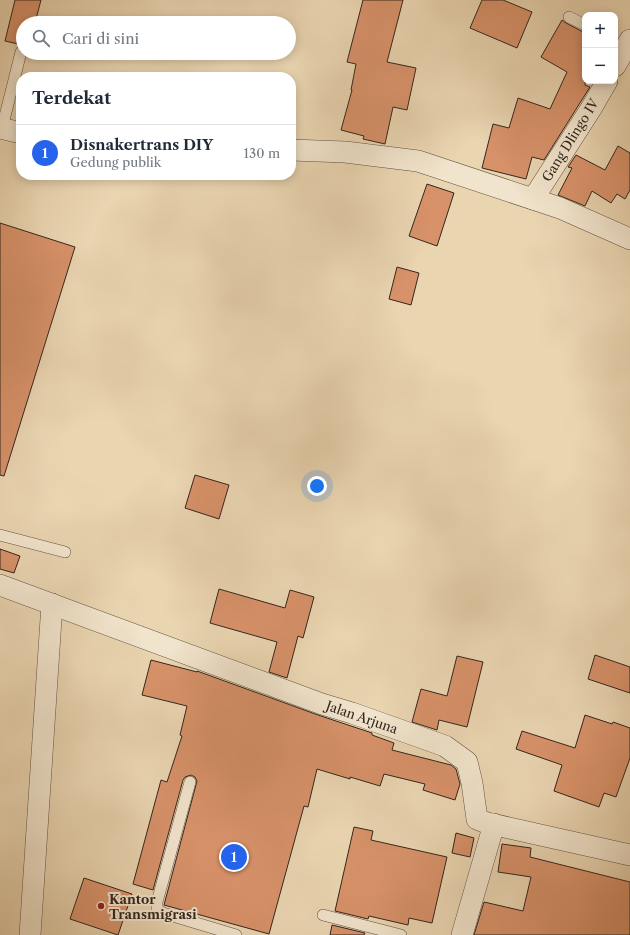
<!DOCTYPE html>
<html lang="id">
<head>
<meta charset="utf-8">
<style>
	:root { --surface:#fff; --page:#f2f2f3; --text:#1f2937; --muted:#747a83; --line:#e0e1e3; --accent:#2563eb }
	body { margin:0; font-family:"Libre Caslon Text",serif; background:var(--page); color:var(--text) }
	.controls { position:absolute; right:12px; top:12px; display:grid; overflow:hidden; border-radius:8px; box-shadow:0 2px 10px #0003 }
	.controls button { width:36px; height:36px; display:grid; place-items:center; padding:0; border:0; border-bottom:1px solid var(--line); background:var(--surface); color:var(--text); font:20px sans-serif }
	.you { position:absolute; left:317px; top:486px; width:14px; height:14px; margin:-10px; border:3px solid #fff; border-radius:50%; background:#1a73e8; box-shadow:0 0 0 6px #1a73e833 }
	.badge { display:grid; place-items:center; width:26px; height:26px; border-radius:50%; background:var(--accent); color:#fff; font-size:13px; font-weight:700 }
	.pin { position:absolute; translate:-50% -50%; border:2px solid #fff; box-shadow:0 1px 4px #0006 }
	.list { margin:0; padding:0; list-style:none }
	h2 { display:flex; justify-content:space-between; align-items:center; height:52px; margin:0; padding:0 16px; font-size:17px }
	h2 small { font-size:13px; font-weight:400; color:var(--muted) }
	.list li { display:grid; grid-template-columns:26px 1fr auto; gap:12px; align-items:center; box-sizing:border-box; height:56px; padding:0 16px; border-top:1px solid var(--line) }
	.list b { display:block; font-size:15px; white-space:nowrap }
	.list p { margin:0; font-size:13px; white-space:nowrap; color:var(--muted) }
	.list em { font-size:13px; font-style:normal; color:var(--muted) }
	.icon { flex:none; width:22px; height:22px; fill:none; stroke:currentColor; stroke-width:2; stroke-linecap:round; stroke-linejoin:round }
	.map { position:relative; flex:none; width:630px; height:935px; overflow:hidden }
	.search { position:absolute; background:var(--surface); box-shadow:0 2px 10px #0003; left:16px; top:16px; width:280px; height:44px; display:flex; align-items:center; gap:10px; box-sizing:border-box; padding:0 14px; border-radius:22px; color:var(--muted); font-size:15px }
	.panel { position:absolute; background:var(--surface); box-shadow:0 2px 10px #0003; left:16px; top:72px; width:280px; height:108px; border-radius:16px }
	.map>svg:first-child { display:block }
	.building { fill:#d8926a; stroke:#33261e }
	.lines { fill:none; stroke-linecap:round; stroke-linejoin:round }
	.lane-casing { stroke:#615243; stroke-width:12 }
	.street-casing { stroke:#615243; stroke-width:22 }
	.lane { stroke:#f1e4cc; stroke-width:11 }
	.street { stroke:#f1e4cc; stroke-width:21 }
	.poi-dot { fill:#8f2418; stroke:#f1e4cc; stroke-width:1.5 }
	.labels { text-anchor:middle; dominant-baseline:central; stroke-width:4; stroke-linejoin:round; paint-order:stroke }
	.street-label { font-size:13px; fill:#33261e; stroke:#f1e4cc }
	.poi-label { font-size:13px; font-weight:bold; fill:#33261e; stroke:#f1e4cc; text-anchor:start }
</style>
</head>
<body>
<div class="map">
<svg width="630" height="935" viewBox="0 0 630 935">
	<rect width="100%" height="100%" fill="#ead5b1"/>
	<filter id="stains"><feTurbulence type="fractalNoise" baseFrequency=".005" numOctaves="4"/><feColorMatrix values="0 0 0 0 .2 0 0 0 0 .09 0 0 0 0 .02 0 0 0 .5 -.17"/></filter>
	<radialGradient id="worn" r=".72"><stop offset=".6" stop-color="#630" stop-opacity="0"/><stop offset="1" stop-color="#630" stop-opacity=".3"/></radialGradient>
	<g class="building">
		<path d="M15,0H41L35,23H23V45L5,41Z"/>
		<path d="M363,0H403L387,62L416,68L407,110L393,107L385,144L363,139L364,136L341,130L352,90H351L356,64L347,62Z"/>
		<path d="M482,0H503L532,12L517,48L470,28Z"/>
		<path d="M562,20L566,23L585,33V85L590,87L544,160L532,157L526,179L482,168L493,124L509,128L518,98L550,109L567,72L541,57Z"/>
		<path d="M618,146L630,153V190L625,199L617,194L611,203L592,191L585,206L558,195L572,168L568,167L576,155L605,170Z"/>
		<path d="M427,184L454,193L437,246L409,236Z"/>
		<path d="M0,223L75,247L4,476L0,475Z"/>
		<path d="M397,267L419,273L411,305L389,299Z"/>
		<path d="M195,475L229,485L219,519L185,508Z"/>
		<path d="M0,549L20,556L14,573L0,569Z"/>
		<path d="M219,589L285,608L290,590L314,597L303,638L298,636L287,678L269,672L277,642L210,623Z"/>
		<path d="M595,655L630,667V693L588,679Z"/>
		<path d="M457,656L483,662L467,727L439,720L437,730L412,722L421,689L447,696Z"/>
		<path d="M151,660L197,672V671L318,715L372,733V735L394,743L392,750L451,765L456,769L460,784L455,800L423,790L425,784L384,774L380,786L350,777V779L317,769L308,807L304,806L269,934L164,905L197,781L195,777L191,775L185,777L183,780L153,890L133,884L161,780L167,782L182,736L180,735L187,706L142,695Z"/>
		<path d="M585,715L612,724L613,722L630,728V758L616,797L604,793L599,807L554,791L562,765L516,749L522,731L575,748Z"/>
		<path d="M354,827L373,831L371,840L447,857L432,923L409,918L408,925L369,916L368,919L335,911Z"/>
		<path d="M456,833L474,838L470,857L452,853Z"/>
		<path d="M502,844L531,848L530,857L630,882V935H474L484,902L523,911L531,877L498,872Z"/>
		<path d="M84,878L132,894L118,935L70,919Z"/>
		<path d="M332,925L365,933L364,935H330Z"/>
	</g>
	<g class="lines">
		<g class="lane-casing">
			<g id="lane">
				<path d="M569,17L585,25"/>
				<path d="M2,128L21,52"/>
				<path d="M0,535L65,552"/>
				<path d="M190,782L157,902V909L163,913L236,935"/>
				<path d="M323,915L401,935"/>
			</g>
		</g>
		<g class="street-casing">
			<g id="street">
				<path d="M615,66L630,40"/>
				<path d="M0,128L21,133"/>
				<path d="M291,150L345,152L418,161L560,208L630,239"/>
				<path d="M533,199L592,107L607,81"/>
				<path d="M0,585L322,704L352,713L445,746L467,762L472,783L477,819L487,823L630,855"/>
				<path d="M30,935L52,604"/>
				<path d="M462,935L494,824"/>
			</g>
		</g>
		<use href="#lane" class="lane"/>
		<use href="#street" class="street"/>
	</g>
	<circle class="poi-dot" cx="101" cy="906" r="4"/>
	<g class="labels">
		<g class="street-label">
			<text transform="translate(570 140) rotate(-58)">Gang Dlingo IV</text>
			<text transform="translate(362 717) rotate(19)">Jalan Arjuna</text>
		</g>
		<g class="poi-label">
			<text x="109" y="899">Kantor<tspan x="109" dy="15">Transmigrasi</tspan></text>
		</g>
	</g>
	<rect width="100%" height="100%" filter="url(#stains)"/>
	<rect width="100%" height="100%" fill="url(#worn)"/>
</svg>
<div class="controls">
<button>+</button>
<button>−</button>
</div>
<div class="you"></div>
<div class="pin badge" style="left:234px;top:857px">1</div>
<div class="search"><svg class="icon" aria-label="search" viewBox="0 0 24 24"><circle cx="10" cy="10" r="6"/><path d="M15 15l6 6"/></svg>Cari di sini</div>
<section class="panel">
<h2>Terdekat<small></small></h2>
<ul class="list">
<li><span class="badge">1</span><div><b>Disnakertrans DIY</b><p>Gedung publik</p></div><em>130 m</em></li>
</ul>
</section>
</div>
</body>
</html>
